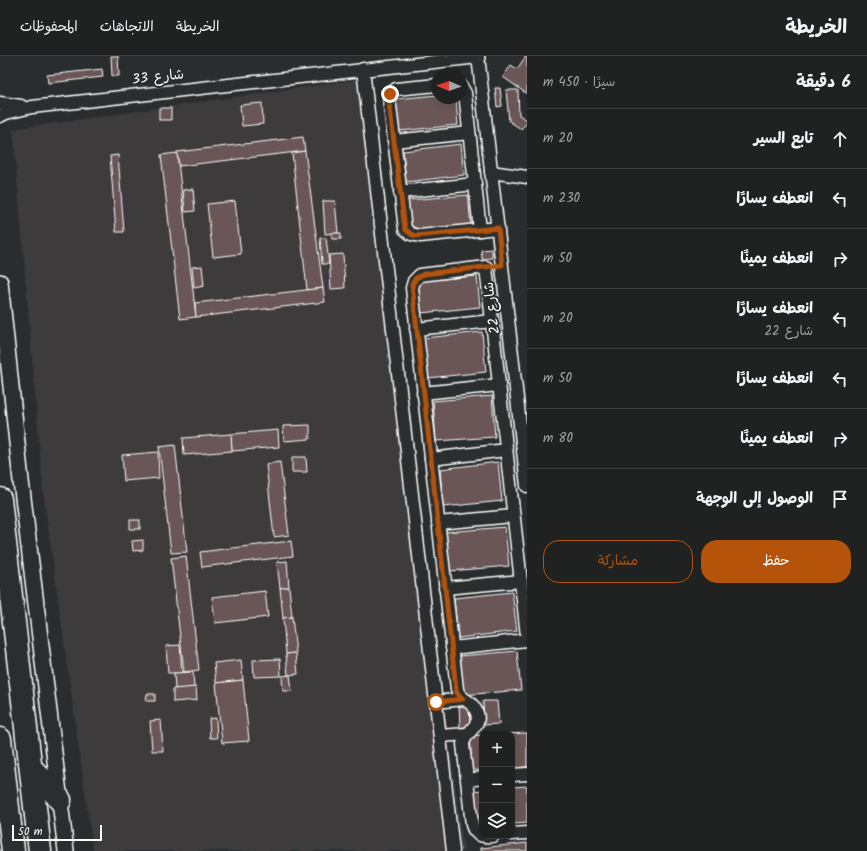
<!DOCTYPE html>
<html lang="ar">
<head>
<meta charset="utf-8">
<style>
	:root { --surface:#202222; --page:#2d2f2f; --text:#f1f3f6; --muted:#a2a4a5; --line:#3d3f40; --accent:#b45309 }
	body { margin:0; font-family:Kalam,"Playpen Sans Arabic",sans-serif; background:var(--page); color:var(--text); direction:rtl }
	.controls { position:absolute; right:12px; bottom:12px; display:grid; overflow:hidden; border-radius:8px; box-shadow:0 2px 10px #0003 }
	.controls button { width:36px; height:36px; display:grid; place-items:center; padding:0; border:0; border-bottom:1px solid var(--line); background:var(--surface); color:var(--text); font:20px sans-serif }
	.compass { position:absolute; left:431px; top:12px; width:36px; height:36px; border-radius:50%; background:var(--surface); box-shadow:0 2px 10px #0003; rotate:272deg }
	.scale { position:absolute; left:12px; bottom:10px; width:90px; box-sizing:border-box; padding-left:4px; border:2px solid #fff; border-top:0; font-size:11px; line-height:14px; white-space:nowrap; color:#fff; -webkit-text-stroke:3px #2a2d2e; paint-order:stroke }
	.stop { position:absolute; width:12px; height:12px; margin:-9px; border:3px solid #b45309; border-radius:50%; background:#fff }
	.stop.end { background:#b45309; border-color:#fff; box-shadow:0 1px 4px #0008 }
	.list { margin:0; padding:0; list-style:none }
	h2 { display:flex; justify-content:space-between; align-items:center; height:52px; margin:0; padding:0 16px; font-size:17px }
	h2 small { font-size:13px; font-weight:400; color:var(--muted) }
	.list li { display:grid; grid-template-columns:26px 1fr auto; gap:12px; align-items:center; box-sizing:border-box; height:60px; padding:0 16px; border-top:1px solid var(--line) }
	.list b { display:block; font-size:15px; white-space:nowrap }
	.list p { margin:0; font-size:13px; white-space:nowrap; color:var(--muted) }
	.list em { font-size:13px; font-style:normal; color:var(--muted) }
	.actions { display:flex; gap:8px; padding:12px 16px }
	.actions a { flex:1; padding:9px 0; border:1px solid var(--accent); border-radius:16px; text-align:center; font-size:14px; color:var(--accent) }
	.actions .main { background:var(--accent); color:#fff }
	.icon { flex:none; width:22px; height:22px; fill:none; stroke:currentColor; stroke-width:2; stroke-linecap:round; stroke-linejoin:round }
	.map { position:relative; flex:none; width:527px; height:795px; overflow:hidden; direction:ltr }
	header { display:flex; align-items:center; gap:24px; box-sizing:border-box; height:56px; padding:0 20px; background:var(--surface); border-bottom:1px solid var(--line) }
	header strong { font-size:19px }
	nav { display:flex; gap:22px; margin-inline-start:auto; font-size:14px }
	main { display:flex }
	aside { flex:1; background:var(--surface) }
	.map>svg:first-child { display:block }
	.built { fill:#3d3a3a }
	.building { fill:#6a5757; stroke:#fff }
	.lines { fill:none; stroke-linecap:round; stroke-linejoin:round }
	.minor-casing { stroke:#fff; stroke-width:15 }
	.tertiary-casing { stroke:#fff; stroke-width:18 }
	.motorway-casing { stroke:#fff; stroke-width:25 }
	.minor { stroke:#2a2d2e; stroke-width:12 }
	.tertiary { stroke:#2a2d2e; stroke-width:15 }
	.motorway { stroke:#2a2d2e; stroke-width:22 }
	.route { stroke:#b45309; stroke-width:5 }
	.labels { text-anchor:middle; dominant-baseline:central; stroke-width:4; stroke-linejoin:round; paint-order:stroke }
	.street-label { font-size:14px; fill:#fff; stroke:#2a2d2e }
</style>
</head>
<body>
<header>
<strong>الخريطة</strong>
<nav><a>الخريطة</a><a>الاتجاهات</a><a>المحفوظات</a></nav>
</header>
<main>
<aside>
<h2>6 دقيقة<small>سيرًا · 450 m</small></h2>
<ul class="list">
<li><svg class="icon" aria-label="ahead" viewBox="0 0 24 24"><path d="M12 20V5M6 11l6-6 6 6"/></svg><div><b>تابع السير</b></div><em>20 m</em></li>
<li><svg class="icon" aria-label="left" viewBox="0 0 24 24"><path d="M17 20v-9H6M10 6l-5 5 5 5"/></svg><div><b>انعطف يسارًا</b></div><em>230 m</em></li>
<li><svg class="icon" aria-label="right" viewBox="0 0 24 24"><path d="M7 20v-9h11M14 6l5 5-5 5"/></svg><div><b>انعطف يمينًا</b></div><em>50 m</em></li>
<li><svg class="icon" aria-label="left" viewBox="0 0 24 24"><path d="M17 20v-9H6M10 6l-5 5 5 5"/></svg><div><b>انعطف يسارًا</b><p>شارع 22</p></div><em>20 m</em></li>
<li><svg class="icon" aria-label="left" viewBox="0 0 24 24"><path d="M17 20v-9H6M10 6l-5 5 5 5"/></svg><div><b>انعطف يسارًا</b></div><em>50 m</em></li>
<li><svg class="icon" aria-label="right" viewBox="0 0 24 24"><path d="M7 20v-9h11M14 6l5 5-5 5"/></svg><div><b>انعطف يمينًا</b></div><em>80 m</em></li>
<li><svg class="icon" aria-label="arrive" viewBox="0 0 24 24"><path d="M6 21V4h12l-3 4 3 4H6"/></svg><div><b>الوصول إلى الوجهة</b></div></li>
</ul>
<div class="actions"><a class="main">حفظ</a><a>مشاركة</a></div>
</aside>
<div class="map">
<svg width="527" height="795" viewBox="0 0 527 795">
	<rect width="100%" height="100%" fill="#2a2d2e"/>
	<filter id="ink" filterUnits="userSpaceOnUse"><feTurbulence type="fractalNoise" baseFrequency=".025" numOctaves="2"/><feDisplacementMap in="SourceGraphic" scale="8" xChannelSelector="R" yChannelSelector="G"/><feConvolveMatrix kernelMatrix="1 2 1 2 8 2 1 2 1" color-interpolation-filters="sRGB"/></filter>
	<g filter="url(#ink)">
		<path class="built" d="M361,23L464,795H93L43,435L13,73Z"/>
		<g class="building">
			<path d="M111,0H118L119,20H112Z"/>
			<path d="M526,0H527V38L503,21L511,9L517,13Z"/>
			<path d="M102,13L103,21L48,27L47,19Z"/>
			<path d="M495,32H500L502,50L497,51Z"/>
			<path d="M506,34H518L519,59L527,64V67L521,73L509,65Z"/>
			<path d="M437,39V42H456L458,69L399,75L396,43Z"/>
			<path d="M262,47L263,68L242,70L240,49Z"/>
			<rect x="159" y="52" width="12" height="12"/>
			<path d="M303,81L305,95L179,110L177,96Z"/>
			<path d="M461,88L464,119L406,126L403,95Z"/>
			<path d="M305,95L323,232L307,234L292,97Z"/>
			<path d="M177,97L196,261L180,263L161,99Z"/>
			<path d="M118,99L124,176H116L110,100Z"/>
			<path d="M193,133L195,155L185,156L183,134Z"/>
			<path d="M468,139L471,170L411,176L408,144Z"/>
			<path d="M235,145L241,198L213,201L207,148Z"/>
			<path d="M323,145H335L338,177L325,178Z"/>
			<path d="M331,177H341V183H332Z"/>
			<path d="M320,182H326L329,208H322Z"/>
			<path d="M492,193V202L482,203L481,194Z"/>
			<path d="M343,198L345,232L331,233L329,199Z"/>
			<path d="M202,210L204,230L194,232L192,211Z"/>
			<path d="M477,220L480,251L421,257L418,225Z"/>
			<path d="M323,232L325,246L196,261L195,247Z"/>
			<path d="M482,276L486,316L428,322L424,282Z"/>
			<path d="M492,340L495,381L436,385L433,345Z"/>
			<path d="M310,369V383L284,385L283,370Z"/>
			<path d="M278,374L279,391L232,395L231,378Z"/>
			<path d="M231,378L232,395L184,399L183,382Z"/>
			<path d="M175,389L187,496L171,497L159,391Z"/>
			<path d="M158,396L159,422L124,425L122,399Z"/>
			<path d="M292,401H306L307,416H292Z"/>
			<path d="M280,406L289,479L274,481L266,408Z"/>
			<path d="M498,406L502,445L443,451L440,413Z"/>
			<rect x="130" y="464" width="10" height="9"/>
			<path d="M505,471L509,510L450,515L446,476Z"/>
			<path d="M143,484V494L133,495L132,485Z"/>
			<path d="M291,485L293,500L202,511L200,496Z"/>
			<path d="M186,500L199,614L184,616L171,502Z"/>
			<path d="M287,505L289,531L280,532L277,506Z"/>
			<path d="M289,531L292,561L283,562L280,532Z"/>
			<path d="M265,535L268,561L215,567L212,541Z"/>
			<path d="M512,536L517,575L458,582L454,542Z"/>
			<path d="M292,561L296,597L286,598L283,562Z"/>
			<path d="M180,589L182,617H168L166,590Z"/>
			<path d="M517,595L521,634L463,639L460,600Z"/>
			<path d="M296,597L298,618L288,619L286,598Z"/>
			<path d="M280,603L281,620L254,621L253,604Z"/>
			<path d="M241,604L243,624L216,627L214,607Z"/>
			<path d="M193,616L194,632L175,633L174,617Z"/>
			<path d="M290,619L292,635H283L282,620Z"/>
			<path d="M243,624L249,685L222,687L216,627Z"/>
			<path d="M196,631L197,644L173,646V633Z"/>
			<path d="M147,638H155V645H146Z"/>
			<path d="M483,645H497L499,668L484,669Z"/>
			<path d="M459,647H469L470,672H460Z"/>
			<path d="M216,662L217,682H210L209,663Z"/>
			<path d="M161,664L163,695H152L150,665Z"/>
			<path d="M527,677V711L512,712V678H504Z"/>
			<path d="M482,679V714H472L470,680Z"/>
			<path d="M527,730V767L512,768V731Z"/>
			<path d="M482,734V771H478L474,735Z"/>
			<path d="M527,787V795H481V792Z"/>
		</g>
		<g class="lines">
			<g class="minor-casing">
				<g id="minor">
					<path d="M478,0L527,430"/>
					<path d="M363,13L453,795"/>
					<path d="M437,29L396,33L390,38L389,42L405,173L411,178L420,180L498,172"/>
					<path d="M461,30L465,37L480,174"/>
					<path d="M0,47L21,50"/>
					<path d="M0,60L6,57L32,51L478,1"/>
					<path d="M394,85L469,77"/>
					<path d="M491,116L527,121"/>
					<path d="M400,136L475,128"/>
					<path d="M416,273L492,265"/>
					<path d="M423,337L499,329"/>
					<path d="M431,403L506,394"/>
					<path d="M438,467L513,460"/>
					<path d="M445,532L521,525"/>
					<path d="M452,592L527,584"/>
					<path d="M436,646L463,643"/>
					<path d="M440,680L467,678"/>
					<path d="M512,719L527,718"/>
					<path d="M468,724L482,722"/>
					<path d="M512,778L527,777"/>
					<path d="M493,780C483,781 475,780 472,769L463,688C465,674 485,670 475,653C470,643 459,644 457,633L412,232L414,225L420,219L486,211L527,580"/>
				</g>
			</g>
			<g class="tertiary-casing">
				<path id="tertiary" d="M0,226L21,425L66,795"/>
			</g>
			<g class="motorway-casing">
				<g id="motorway">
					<path d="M0,443L40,795"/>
					<path d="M0,683L13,795"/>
					<path d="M31,712L47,728L60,744"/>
				</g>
			</g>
			<use href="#minor" class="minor"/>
			<use href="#tertiary" class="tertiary"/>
			<use href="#motorway" class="motorway"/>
		</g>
	</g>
	<g class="lines" filter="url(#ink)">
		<path class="route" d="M390,38L389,46L405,173L411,178L415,180L498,172L502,209L424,218L416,222L412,228L456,633L457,637L463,643L436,646"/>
	</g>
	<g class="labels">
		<g class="street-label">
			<text transform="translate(158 21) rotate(-6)">شارع 33</text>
			<text transform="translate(492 252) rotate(-97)">شارع 22</text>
		</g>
	</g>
</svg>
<div class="controls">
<button>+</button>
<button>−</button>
<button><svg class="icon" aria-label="layers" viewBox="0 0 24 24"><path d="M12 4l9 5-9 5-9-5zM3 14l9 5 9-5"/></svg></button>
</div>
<svg class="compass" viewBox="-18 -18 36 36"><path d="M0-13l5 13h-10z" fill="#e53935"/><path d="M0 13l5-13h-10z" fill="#a2a4a5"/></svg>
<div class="scale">50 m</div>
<div class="stop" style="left:436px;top:646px"></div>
<div class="stop end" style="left:390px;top:38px"></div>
</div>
</main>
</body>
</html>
